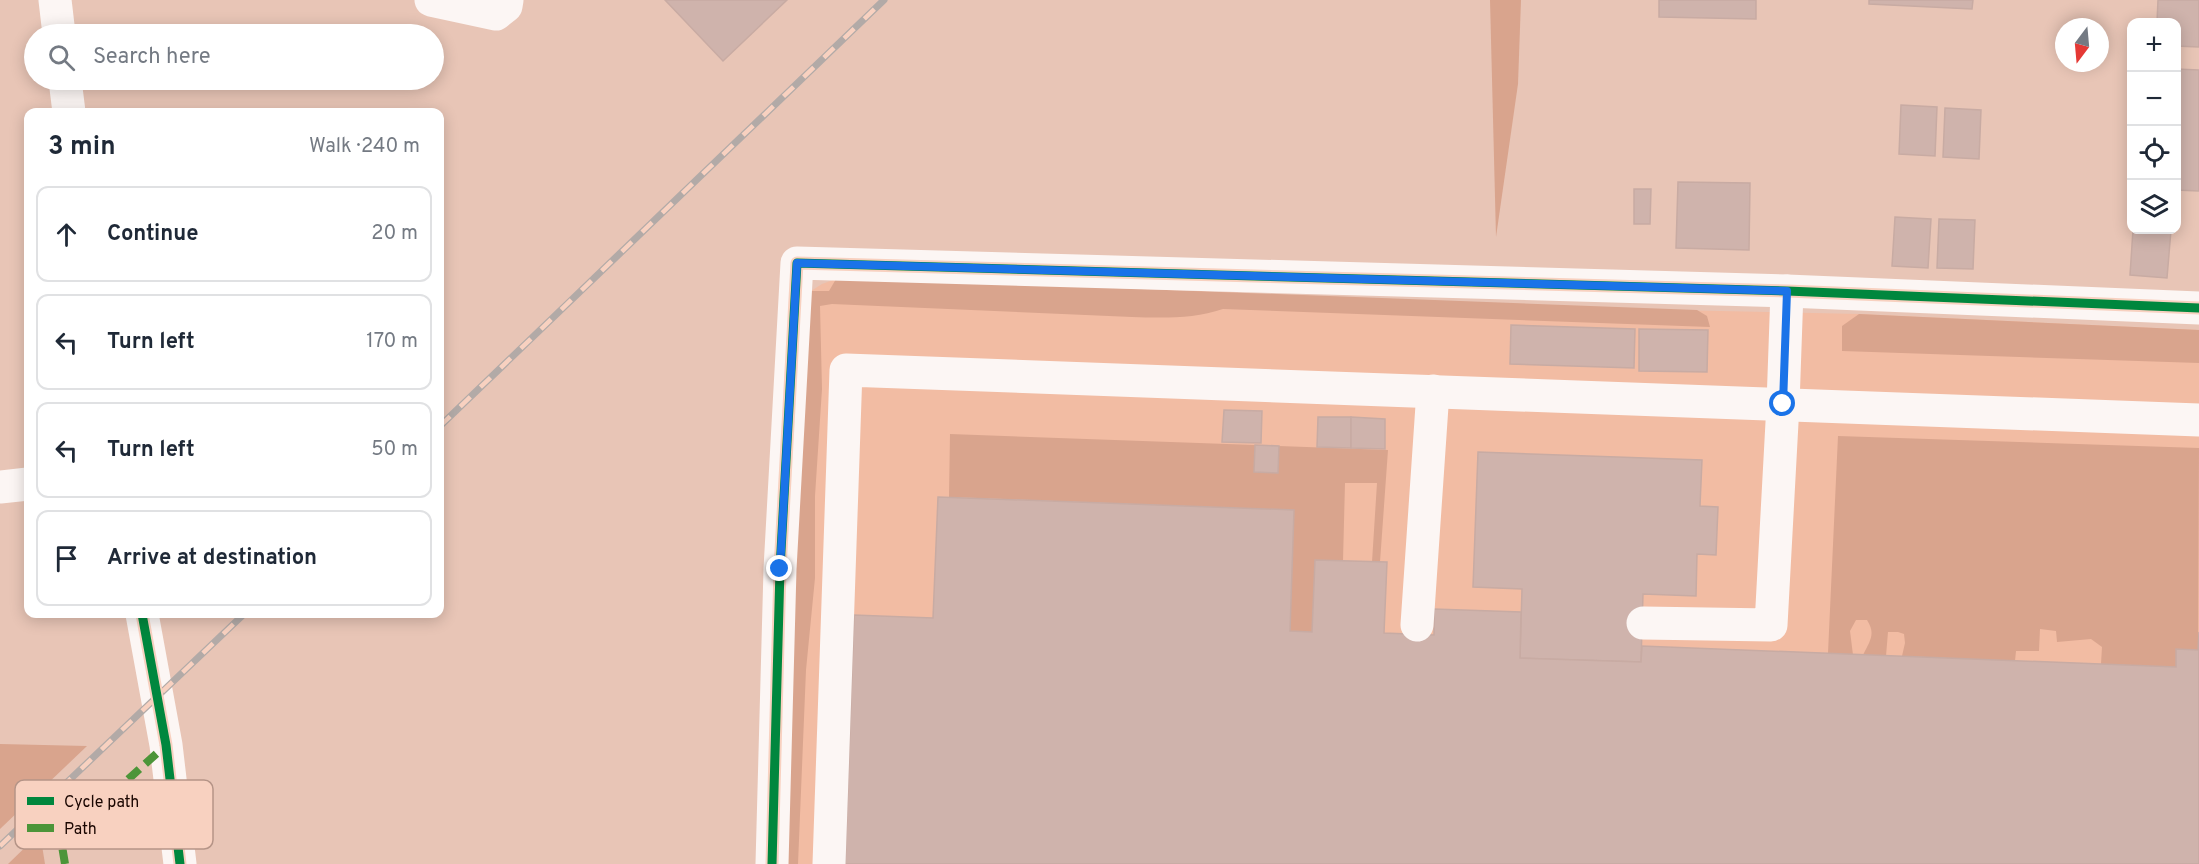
<!DOCTYPE html>
<html lang="en">
<head>
<meta charset="utf-8">
<style>
	:root { --surface:#fff; --page:#f6f6f7; --text:#1f2937; --muted:#747a83; --line:#e0e1e3 }
	body { margin:0; font-family:Overpass,sans-serif; background:var(--page); color:var(--text) }
	.controls { position:absolute; right:18px; top:18px; display:grid; overflow:hidden; border-radius:12px; box-shadow:0 3px 15px #0003 }
	.controls button { width:54px; height:54px; display:grid; place-items:center; padding:0; border:0; border-bottom:2px solid var(--line); background:var(--surface); color:var(--text); font:30px sans-serif }
	.compass { position:absolute; left:2055px; top:18px; width:54px; height:54px; border-radius:50%; background:var(--surface); box-shadow:0 3px 15px #0003; rotate:196deg }
	.stop { position:absolute; width:18px; height:18px; margin:-14px; border:4px solid #1a73e8; border-radius:50%; background:#fff }
	.stop.end { background:#1a73e8; border-color:#fff; box-shadow:0 2px 6px #0008 }
	.list { margin:0; padding:0; list-style:none }
	h2 { display:flex; justify-content:space-between; align-items:center; height:78px; margin:0; padding:0 24px; font-size:26px }
	h2 small { font-size:20px; font-weight:400; color:var(--muted) }
	.list li { display:grid; grid-template-columns:39px 1fr auto; gap:18px; align-items:center; box-sizing:border-box; height:96px; margin:0 12px 12px; padding:0 12px; border:2px solid var(--line); border-radius:12px }
	.list b { display:block; font-size:22px; white-space:nowrap }
	.list em { font-size:20px; font-style:normal; color:var(--muted) }
	.icon { flex:none; width:33px; height:33px; fill:none; stroke:currentColor; stroke-width:2; stroke-linecap:round; stroke-linejoin:round }
	.map { position:relative; flex:none; width:2199px; height:864px; overflow:hidden }
	.search { position:absolute; background:var(--surface); box-shadow:0 3px 15px #0003; left:24px; top:24px; width:420px; height:66px; display:flex; align-items:center; gap:15px; box-sizing:border-box; padding:0 21px; border-radius:33px; color:var(--muted); font-size:22px }
	.panel { position:absolute; background:var(--surface); box-shadow:0 3px 15px #0003; left:24px; top:108px; width:420px; height:510px; border-radius:12px }
	.map>svg:first-child { display:block }
	.built { fill:#f2bca3 }
	.green { fill:#d9a48d }
	.building { fill:#cfb3ac; stroke:#c8aba3; stroke-width:1.5 }
	.lines { fill:none; stroke-linecap:round; stroke-linejoin:round }
	.minor { stroke:#fcf6f4; stroke-width:33 }
	.rail-casing { stroke:#b2aaa7; stroke-width:7 }
	.rail { stroke:#f8d1c0; stroke-width:4.5; stroke-dasharray:14; stroke-linecap:butt }
	.quiet { stroke:#4c9539; stroke-width:8; stroke-dasharray:15 8; stroke-linecap:butt }
	.cycleway-casing { stroke:#f8d1c0; stroke-width:13 }
	.cycleway { stroke:#00873e; stroke-width:9 }
	.route { stroke:#1a73e8; stroke-width:8 }
	.key { fill:#f8d1c0; stroke:#b59487; stroke-width:1.5 }
	.key-label { font-size:16px; fill:#1a0601 }
</style>
</head>
<body>
<div class="map">
<svg width="2199" height="864" viewBox="0 0 2199 864">
	<rect width="100%" height="100%" fill="#e8c5b6"/>
	<path class="built" d="M836,279L905,280L1671,310L1859,314L2199,330V864H784L811,291L822,284Z"/>
	<g class="green">
		<path d="M1490,0H1521L1518,84L1496,237Z"/>
		<path d="M836,279L905,280L1697,310L1707,316L1710,327L1223,309C1194,319 1163,318 1132,317L832,304L820,306L822,389L815,496V578L806,670L798,864H784L805,301L811,291H829Z"/>
		<path d="M1859,314L2199,330V363L1842,351V326Z"/>
		<path d="M950,434L1255,445L1254,472L1277,473L1279,446L1388,450L1380,562H1372L1377,483H1345L1343,561L1315,560L1312,632L1290,631L1294,510L949,497Z"/>
		<path d="M1838,436L2199,448L2198,650H2177L2176,667L2101,664L2102,647L2091,639L2057,642L2056,631L2040,629L2039,651H2016L2015,661L1902,656L1905,643L1904,634L1898,632H1888L1886,656L1863,655C1870,641 1876,634 1867,620H1856L1850,631L1853,655L1828,653Z"/>
		<path d="M0,744L87,746L0,829Z"/>
		<path d="M40,833L45,864H8Z"/>
	</g>
	<g class="building">
		<path d="M665,0H787L723,61Z"/>
		<path d="M1659,0H1756V19L1659,17Z"/>
		<path d="M1869,0H1973L1972,9L1869,4Z"/>
		<path d="M2158,0H2199V47L2176,46V22H2157Z"/>
		<path d="M2176,69L2199,70V191L2176,190Z"/>
		<path d="M1901,105L1937,107L1935,156L1899,154Z"/>
		<path d="M1945,108L1981,110L1979,159L1943,157Z"/>
		<path d="M1678,182L1750,183L1749,250L1676,248Z"/>
		<path d="M1634,189H1651L1650,224H1634Z"/>
		<path d="M1895,217L1931,219L1928,268L1892,266Z"/>
		<path d="M1939,219L1975,220L1973,269L1937,268Z"/>
		<path d="M2133,230H2171L2167,278L2130,275Z"/>
		<path d="M1511,325L1635,329L1634,368L1510,364Z"/>
		<path d="M1639,329L1708,330L1707,372L1639,371Z"/>
		<path d="M1224,410L1262,411L1261,443L1222,442Z"/>
		<path d="M1318,417H1351V448L1317,447Z"/>
		<path d="M1351,417L1385,419V449L1351,448Z"/>
		<path d="M1255,445L1279,446L1278,473L1254,472Z"/>
		<path d="M1478,452L1702,460L1700,506L1718,507L1716,555L1697,554L1696,596L1643,594L1641,662L1520,658L1522,589L1473,587Z"/>
		<path d="M938,497L1294,510L1290,631L1312,632L1315,560L1387,562L1384,633L1434,635V609L1521,612L1520,658L1641,662L1642,646L2176,667V649L2198,650L2199,632V864H845L854,615L933,618Z"/>
	</g>
	<g class="lines">
		<g class="minor">
			<path d="M55,0L59,34"/>
			<path d="M431,0L496,14L506,6L507,0"/>
			<path d="M65,80L69,112"/>
			<path d="M0,487L28,484"/>
			<path d="M142,614L166,745L180,864"/>
			<path d="M1643,623L1771,625L1783,404L1787,291"/>
			<path d="M1417,625L1433,391"/>
			<path d="M772,864L780,569L797,263L1787,291L2199,308"/>
			<path d="M829,864L846,370L2199,420"/>
		</g>
		<g class="rail-casing">
			<g id="rail">
				<path d="M440,426L884,0"/>
				<path d="M0,846L244,614"/>
			</g>
		</g>
		<use href="#rail" class="rail"/>
		<path class="quiet" d="M65,864L61,840L166,745"/>
		<g class="cycleway-casing">
			<g id="cycleway">
				<path d="M142,614L166,745L180,864"/>
				<path d="M772,864L780,569L797,263L1787,291L2199,308"/>
			</g>
		</g>
		<use href="#cycleway" class="cycleway"/>
	</g>
	<g class="lines">
		<path class="route" d="M780,569L797,263L1787,291L1783,404"/>
	</g>
	<rect x="15" y="780" width="198" height="69" rx="9" class="key"/>
	<rect x="27" y="797" width="27" height="8" fill="#00873e"/>
	<rect x="27" y="824" width="27" height="8" fill="#4c9539"/>
	<g class="key-label">
		<text x="64" y="807">Cycle path</text>
		<text x="64" y="834">Path</text>
	</g>
</svg>
<div class="controls">
<button>+</button>
<button>−</button>
<button><svg class="icon" aria-label="locate" viewBox="0 0 24 24"><circle cx="12" cy="12" r="6"/><path d="M12 2v4M12 18v4M2 12h4M18 12h4"/></svg></button>
<button><svg class="icon" aria-label="layers" viewBox="0 0 24 24"><path d="M12 4l9 5-9 5-9-5zM3 14l9 5 9-5"/></svg></button>
</div>
<svg class="compass" viewBox="-18 -18 36 36"><path d="M0-13l5 13h-10z" fill="#e53935"/><path d="M0 13l5-13h-10z" fill="#747a83"/></svg>
<div class="stop" style="left:1783px;top:404px"></div>
<div class="stop end" style="left:780px;top:569px"></div>
<div class="search"><svg class="icon" aria-label="search" viewBox="0 0 24 24"><circle cx="10" cy="10" r="6"/><path d="M15 15l6 6"/></svg>Search here</div>
<section class="panel">
<h2>3 min<small>Walk · 240 m</small></h2>
<ul class="list">
<li><svg class="icon" aria-label="ahead" viewBox="0 0 24 24"><path d="M12 20V5M6 11l6-6 6 6"/></svg><div><b>Continue</b></div><em>20 m</em></li>
<li><svg class="icon" aria-label="left" viewBox="0 0 24 24"><path d="M17 20v-9H6M10 6l-5 5 5 5"/></svg><div><b>Turn left</b></div><em>170 m</em></li>
<li><svg class="icon" aria-label="left" viewBox="0 0 24 24"><path d="M17 20v-9H6M10 6l-5 5 5 5"/></svg><div><b>Turn left</b></div><em>50 m</em></li>
<li><svg class="icon" aria-label="arrive" viewBox="0 0 24 24"><path d="M6 21V4h12l-3 4 3 4H6"/></svg><div><b>Arrive at destination</b></div></li>
</ul>
</section>
</div>
</body>
</html>
